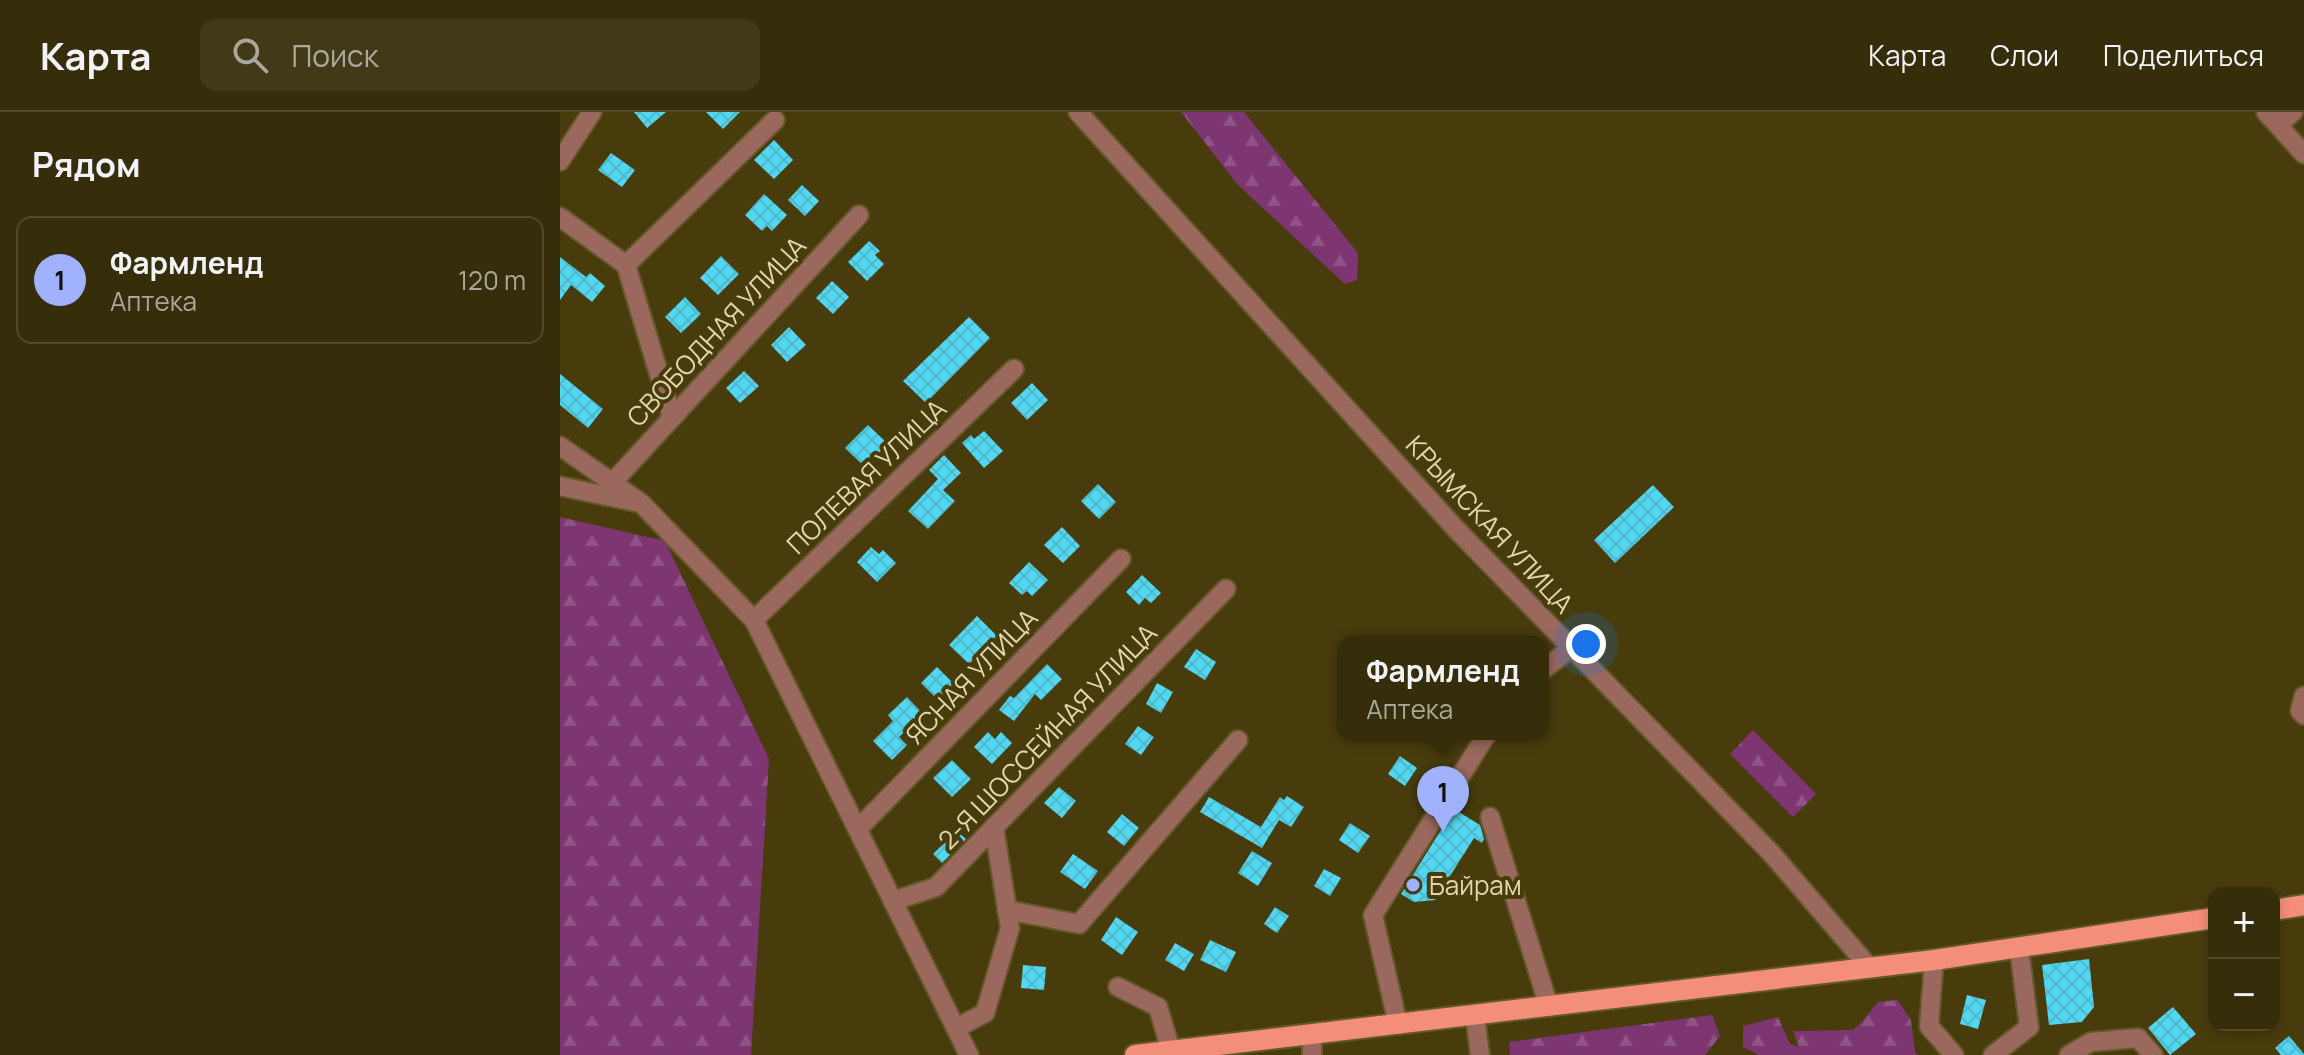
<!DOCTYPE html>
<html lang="ru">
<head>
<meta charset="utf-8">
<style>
	:root { --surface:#362d0a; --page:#413918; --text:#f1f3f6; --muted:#aaa89c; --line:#50492b; --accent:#a1b2fd }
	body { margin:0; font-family:Manrope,sans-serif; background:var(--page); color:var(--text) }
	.controls { position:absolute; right:24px; bottom:24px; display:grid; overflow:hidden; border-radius:16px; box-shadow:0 4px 12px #0003 }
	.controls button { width:72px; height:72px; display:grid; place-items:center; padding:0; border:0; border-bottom:2px solid var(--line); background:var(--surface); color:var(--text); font:40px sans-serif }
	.you { position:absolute; left:1026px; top:532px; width:28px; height:28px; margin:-20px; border:6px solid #fff; border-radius:50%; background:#1a73e8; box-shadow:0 0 0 12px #1a73e833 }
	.badge { display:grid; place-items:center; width:52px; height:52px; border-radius:50%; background:var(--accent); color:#111; font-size:26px; font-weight:700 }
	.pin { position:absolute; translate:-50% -66px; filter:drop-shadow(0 2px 4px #0008) }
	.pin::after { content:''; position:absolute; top:42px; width:28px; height:24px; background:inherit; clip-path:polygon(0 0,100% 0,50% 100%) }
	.popup { position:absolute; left:777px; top:524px; width:212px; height:104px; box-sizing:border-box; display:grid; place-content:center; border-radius:16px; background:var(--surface); filter:drop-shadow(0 2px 6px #0005); font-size:26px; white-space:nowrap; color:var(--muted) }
	.popup b { font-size:30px; color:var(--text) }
	.popup::after { content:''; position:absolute; left:50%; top:100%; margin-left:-16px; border:16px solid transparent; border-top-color:var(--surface) }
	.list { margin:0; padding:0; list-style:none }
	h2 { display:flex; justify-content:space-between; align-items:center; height:104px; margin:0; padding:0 32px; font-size:34px }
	h2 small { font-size:26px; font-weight:400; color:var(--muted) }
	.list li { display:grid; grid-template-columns:52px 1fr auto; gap:24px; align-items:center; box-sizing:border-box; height:128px; margin:0 16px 16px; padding:0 16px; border:2px solid var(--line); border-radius:16px }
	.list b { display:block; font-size:30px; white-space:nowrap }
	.list p { margin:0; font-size:26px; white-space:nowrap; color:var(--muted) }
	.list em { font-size:26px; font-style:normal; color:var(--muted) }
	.icon { flex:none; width:44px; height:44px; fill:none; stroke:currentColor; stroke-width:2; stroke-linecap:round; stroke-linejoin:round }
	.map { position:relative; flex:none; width:1744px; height:943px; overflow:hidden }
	header { display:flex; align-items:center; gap:48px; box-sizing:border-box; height:112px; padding:0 40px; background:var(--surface); border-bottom:2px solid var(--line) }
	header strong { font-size:38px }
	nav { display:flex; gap:44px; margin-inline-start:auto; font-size:28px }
	.search { width:560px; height:72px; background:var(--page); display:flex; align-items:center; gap:20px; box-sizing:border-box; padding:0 28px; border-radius:16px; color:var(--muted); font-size:30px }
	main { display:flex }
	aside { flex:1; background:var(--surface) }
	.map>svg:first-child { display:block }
	.forest { fill:url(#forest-firs) }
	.building { fill:url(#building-cross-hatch) }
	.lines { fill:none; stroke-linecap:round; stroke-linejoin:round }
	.minor-casing { stroke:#64582a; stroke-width:22 }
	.major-casing { stroke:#64582a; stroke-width:24 }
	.minor { stroke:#9a685c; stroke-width:18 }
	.major { stroke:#f38f78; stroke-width:20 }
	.poi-dot { fill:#a1b2fd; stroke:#483c0d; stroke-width:3 }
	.labels { text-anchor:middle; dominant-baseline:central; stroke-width:8; stroke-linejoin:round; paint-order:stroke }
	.street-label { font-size:26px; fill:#e2d6af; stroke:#483c0d }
	.poi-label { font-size:26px; fill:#e2d6af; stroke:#483c0d; text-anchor:start }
</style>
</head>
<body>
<header>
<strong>Карта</strong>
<div class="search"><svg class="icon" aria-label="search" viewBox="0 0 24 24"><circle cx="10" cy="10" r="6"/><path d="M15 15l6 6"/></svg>Поиск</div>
<nav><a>Карта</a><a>Слои</a><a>Поделиться</a></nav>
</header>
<main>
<aside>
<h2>Рядом<small></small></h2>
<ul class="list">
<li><span class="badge">1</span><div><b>Фармленд</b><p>Аптека</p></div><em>120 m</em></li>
</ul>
</aside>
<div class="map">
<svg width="1744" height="943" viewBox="0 0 1744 943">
	<defs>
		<pattern id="forest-firs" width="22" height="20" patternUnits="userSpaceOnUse" patternTransform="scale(2)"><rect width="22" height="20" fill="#7d3672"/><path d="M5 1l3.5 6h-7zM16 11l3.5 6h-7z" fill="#8f5284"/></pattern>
		<pattern id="building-cross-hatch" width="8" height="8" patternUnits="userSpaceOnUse" patternTransform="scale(2)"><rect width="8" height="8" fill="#52d7f2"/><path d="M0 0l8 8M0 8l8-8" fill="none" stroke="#4fb9cc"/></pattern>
	</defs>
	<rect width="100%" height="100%" fill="#483c0d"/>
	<g class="forest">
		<path d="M621,0H684L798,141L797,168L785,172L678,73Z"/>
		<path d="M0,405L105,429L209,647L191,943H0Z"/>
		<path d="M1193,618L1256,682L1233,705L1170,642Z"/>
		<path d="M1337,888L1351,908L1355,940L1358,943H1199L1183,935V914L1218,905L1230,932L1239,935L1233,919L1293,918L1304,908L1318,890Z"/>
		<path d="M1152,903L1160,924L1145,943H950L949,930Z"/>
	</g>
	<g class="building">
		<path d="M74,0H106L87,16Z"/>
		<path d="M146,0H180L163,17Z"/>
		<path d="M214,28L233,48L214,67L194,48Z"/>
		<path d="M51,41L75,58L62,75L38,58Z"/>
		<path d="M242,73L259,89L245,104L228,88Z"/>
		<path d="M204,82L227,103L212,119L207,114L202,119L185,103Z"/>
		<path d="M309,129L320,139L315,143L324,152L307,169L288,150Z"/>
		<path d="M161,144L179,162L158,183L140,166Z"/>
		<path d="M0,145L26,165L30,161L45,174L32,190L11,173L0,188Z"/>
		<path d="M272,169L289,185L273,202L256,186Z"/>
		<path d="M125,185L141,202L121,221L105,205Z"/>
		<path d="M409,205L430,226L366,291L343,269Z"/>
		<path d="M229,215L246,233L227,250L211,233Z"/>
		<path d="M184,259L199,274L180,291L166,276Z"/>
		<path d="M0,262L43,297L28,316L0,293Z"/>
		<path d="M472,271L488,288L467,308L451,291Z"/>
		<path d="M308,313L328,332L305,355L285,336Z"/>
		<path d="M424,319L443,339L424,356L402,331L411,323L414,327Z"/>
		<path d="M384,343L401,361L383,378L395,389L368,417L348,399L378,367L369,358Z"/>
		<path d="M538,372L556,390L539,407L521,389Z"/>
		<path d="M1093,373L1114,395L1055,451L1034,428Z"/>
		<path d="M502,415L520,434L503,451L484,433Z"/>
		<path d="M311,435L319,442L323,438L336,451L317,470L297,450Z"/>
		<path d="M469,450L488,468L472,484L467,479L462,483L449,471Z"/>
		<path d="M582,463L601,481L591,491L585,486L579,493L566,480Z"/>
		<path d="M417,504L437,524L409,552L389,533Z"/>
		<path d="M636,537L656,550L645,568L624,555Z"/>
		<path d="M487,552L502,567L481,588L475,582L454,609L439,598L450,584L454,586Z"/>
		<path d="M377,555L394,572L378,588L361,571Z"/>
		<path d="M597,571L613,580L601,601L586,592Z"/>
		<path d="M347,585L363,602L339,625L347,633L332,648L313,629L333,609L328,603Z"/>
		<path d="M578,614L594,625L581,643L565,632Z"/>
		<path d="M428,620L435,627L441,620L452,631L432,652L414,635Z"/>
		<path d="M840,644L857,656L845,674L828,662Z"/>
		<path d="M392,648L411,667L392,685L373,666Z"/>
		<path d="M499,675L516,689L502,706L484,691Z"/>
		<path d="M727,684L744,695L731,715L719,708L702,736L640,700L649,685L701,715L720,685L724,688Z"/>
		<path d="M894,697L920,713L924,727L922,731L914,726L875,788L854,790L841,782Z"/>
		<path d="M562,702L579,716L564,734L547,720Z"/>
		<path d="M790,711L810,724L798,741L779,728Z"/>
		<path d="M397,719L406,727L382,751L373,742Z"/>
		<path d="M692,739L712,751L698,774L678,761Z"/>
		<path d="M513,742L538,759L525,777L500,760Z"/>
		<path d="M764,757L781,766L770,784L754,774Z"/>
		<path d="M715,795L729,804L717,821L704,812Z"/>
		<path d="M556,805L578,820L562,843L541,828Z"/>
		<path d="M650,828L676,840L666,860L640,848Z"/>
		<path d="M615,831L634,842L624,859L605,848Z"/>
		<path d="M1529,847L1534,895L1522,910L1489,913L1482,853Z"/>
		<path d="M463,853L486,855L484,878L461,876Z"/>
		<path d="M1407,883L1426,888L1418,917L1400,912Z"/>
		<path d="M1613,895L1636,922L1610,943L1588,916Z"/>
		<path d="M1729,924L1744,942V943H1721L1715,936Z"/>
	</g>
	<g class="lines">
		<g class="minor-casing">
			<g id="minor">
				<path d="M518,0L896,417L1212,742L1309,855"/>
				<path d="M1706,0L1744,42"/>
				<path d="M1718,13L1733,0"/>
				<path d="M0,49L32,0"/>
				<path d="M0,105L66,153L112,305"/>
				<path d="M66,153L215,8"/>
				<path d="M0,334L81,391L194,508L409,943"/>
				<path d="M52,371L299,103"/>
				<path d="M0,374L75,390"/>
				<path d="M194,508L454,257"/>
				<path d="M983,558L1011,536"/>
				<path d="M1744,584L1740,599L1744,603"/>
				<path d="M930,705L989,895"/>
				<path d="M298,717L561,447"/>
				<path d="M333,789L376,775L666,477"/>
				<path d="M447,798L519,812L678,628"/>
				<path d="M1374,848L1369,914L1394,943"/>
				<path d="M558,875L598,895L611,939"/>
				<path d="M915,904L920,943"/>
				<path d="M838,913L813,803L927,622"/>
				<path d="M396,916L425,901L450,816L434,715"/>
				<path d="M752,943V923"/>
				<path d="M1433,943L1469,915L1459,835"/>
				<path d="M1509,943L1531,930L1578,926L1593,943"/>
			</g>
		</g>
		<g class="major-casing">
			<g id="major">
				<path d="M1714,798L1744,793"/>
				<path d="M575,943L1374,848L1654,806"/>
			</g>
		</g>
		<use href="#minor" class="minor"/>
		<use href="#major" class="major"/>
	</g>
	<circle class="poi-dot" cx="853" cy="773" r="8"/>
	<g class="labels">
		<g class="street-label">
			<text transform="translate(156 219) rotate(-47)">СВОБОДНАЯ УЛИЦА</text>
			<text transform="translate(306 364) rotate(-44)">ПОЛЕВАЯ УЛИЦА</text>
			<text transform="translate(930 412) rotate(47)">КРЫМСКАЯ УЛИЦА</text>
			<text transform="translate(411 564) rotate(-46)">ЯСНАЯ УЛИЦА</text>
			<text transform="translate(487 624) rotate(-46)">2-Я ШОССЕЙНАЯ УЛИЦА</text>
		</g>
		<g class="poi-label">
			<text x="869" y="773">Байрам</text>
		</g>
	</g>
</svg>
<div class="controls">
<button>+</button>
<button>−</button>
</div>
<div class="you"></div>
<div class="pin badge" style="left:883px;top:720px">1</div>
<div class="popup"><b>Фармленд</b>Аптека</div>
</div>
</main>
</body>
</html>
